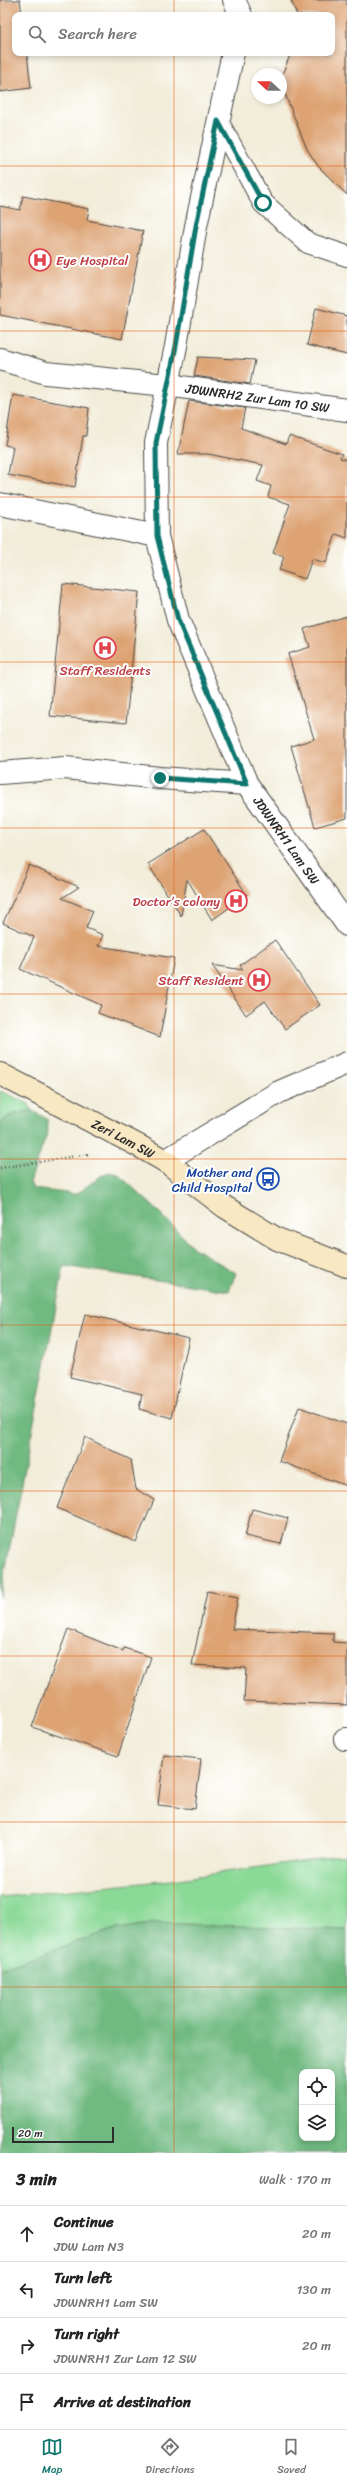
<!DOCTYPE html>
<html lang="en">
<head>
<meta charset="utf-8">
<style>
	:root { --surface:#fff; --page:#f6f6f6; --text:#222; --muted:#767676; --line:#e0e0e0; --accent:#0f766e }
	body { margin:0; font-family:Sriracha,sans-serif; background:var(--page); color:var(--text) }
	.controls { position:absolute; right:12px; bottom:12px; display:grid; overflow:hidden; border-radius:8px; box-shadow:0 2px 6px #0003 }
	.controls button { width:36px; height:36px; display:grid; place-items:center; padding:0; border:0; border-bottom:1px solid var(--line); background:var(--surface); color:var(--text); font:20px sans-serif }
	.compass { position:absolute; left:251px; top:68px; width:36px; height:36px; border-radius:50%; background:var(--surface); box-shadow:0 2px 6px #0003; rotate:291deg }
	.scale { position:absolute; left:12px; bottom:10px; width:102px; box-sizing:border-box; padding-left:4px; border:2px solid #2b2b2b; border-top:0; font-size:11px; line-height:14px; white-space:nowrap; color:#2b2b2b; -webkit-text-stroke:3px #fff; paint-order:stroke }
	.stop { position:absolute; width:12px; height:12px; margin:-9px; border:3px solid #0f766e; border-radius:50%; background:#fff }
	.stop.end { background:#0f766e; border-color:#fff; box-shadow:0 1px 4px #0008 }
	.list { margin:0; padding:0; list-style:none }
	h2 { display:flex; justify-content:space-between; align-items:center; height:52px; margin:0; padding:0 16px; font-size:17px }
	h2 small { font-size:13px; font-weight:400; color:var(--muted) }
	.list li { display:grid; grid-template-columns:26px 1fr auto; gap:12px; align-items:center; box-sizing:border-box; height:56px; padding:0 16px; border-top:1px solid var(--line) }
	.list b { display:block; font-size:15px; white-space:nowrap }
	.list p { margin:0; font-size:13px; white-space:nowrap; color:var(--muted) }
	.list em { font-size:13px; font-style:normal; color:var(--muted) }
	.icon { flex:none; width:22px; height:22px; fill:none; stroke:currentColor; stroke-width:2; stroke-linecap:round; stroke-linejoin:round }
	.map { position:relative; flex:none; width:347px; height:2153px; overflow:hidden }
	.search { position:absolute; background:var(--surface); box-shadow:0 2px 6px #0003; left:12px; right:12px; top:12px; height:44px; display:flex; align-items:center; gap:10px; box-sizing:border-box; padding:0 14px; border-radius:8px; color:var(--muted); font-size:15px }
	.sheet { height:276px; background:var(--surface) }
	nav { display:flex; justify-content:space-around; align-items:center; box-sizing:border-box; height:56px; border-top:1px solid var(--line); background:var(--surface); font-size:11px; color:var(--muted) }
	nav a { display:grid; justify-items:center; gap:2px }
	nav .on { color:var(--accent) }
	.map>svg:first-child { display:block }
	.green { fill:#8bd997; stroke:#5b8261 }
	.forest { fill:#70b980; stroke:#4e7256; fill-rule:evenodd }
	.building { fill:#dda373 }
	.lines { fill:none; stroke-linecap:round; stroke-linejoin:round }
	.lane-casing { stroke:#494845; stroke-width:22 }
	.street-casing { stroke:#494845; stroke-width:24 }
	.secondary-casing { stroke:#494845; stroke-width:24 }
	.path { stroke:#494845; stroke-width:2.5; stroke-dasharray:1 3; stroke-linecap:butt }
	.lane { stroke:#fff; stroke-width:20 }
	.street { stroke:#fff; stroke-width:22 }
	.secondary { stroke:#f8e8c3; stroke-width:22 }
	.route { stroke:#0f766e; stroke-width:5 }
	.grid { fill:none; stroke:#e8590c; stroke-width:1; stroke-opacity:0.55 }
	.labels { text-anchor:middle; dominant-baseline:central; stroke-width:4; stroke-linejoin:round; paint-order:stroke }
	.health-label { font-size:13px; fill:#be3a42; stroke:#fff; text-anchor:end }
	.street-label { font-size:13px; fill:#2b2b2b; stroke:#fff }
	.transit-label { font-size:13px; fill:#164399; stroke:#fff; text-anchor:end }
</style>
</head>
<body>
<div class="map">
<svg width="347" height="2153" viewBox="0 0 347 2153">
	<rect width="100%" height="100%" fill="#fff"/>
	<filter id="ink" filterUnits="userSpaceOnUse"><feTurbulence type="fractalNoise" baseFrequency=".025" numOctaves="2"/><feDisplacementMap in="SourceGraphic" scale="8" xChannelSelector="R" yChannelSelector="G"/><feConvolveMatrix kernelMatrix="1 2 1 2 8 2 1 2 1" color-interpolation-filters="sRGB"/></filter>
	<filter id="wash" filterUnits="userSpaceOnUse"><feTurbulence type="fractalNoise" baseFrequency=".012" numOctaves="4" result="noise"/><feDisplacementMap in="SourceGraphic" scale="16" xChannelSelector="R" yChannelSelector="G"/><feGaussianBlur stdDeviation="0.9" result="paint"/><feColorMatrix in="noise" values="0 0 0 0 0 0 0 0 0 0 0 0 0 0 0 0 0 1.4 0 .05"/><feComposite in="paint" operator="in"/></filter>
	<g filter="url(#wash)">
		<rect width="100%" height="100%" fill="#f2edd9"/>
		<g class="green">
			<path d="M0,1091L29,1104L31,1110L9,1116L0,1123Z"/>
			<path d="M347,1854V1930L156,1923L112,1930L0,1968V1897L172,1880Z"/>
		</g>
		<g class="forest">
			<path d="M31,1110L47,1119L48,1131L30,1182L33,1189L76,1194L102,1175L109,1172L118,1174L154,1207L194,1248L236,1273L229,1291L64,1266L0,1598V1124L9,1116Z"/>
			<path d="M156,1923L347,1930V2153H0V1968L112,1930ZM302,2072H332V2138H302Z"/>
		</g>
		<g id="blocks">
			<g class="building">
				<path d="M0,0H20L22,15H15V53H27L31,88L0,92Z"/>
				<path d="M291,0H347V195L318,166L307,149L281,84V77L291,53H332V15H297Z"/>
				<path d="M23,196L89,209L87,220L143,231L122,339L0,315V206L20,210Z"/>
				<path d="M316,308L347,316V355L307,345Z"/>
				<path d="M198,357L255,360L250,384L194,376Z"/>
				<path d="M13,395L89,408L86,436H83L75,487L8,475L13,447L5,445Z"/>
				<path d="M189,401L245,408L241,428L286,444L289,436L342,454L340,458L347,460V538L336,534L326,563L312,559L305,579L279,570L284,557L273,553L290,504L268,497L271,486L257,481L263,465L208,454H178Z"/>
				<path d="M63,584L139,592L126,723L50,716Z"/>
				<path d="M347,616V818L315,827L291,746L314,739L288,654L310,647L304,629Z"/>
				<path d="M204,829L247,895L212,920L187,879L181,916L148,864Z"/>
				<path d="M29,865L79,887L62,898L93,911L86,928L103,935L98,946L174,958L160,1037L98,1013L101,1005L20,969L34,937L3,923Z"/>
				<path d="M275,940L320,1005L285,1029L265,1001L246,1015L212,965L243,970L240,965Z"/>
				<path d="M85,1314L189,1338L172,1418L139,1409L142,1394L70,1377Z"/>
				<path d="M299,1407L347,1424V1486L279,1461Z"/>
				<path d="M85,1437L131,1460L136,1489L154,1500L136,1542L57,1508Z"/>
				<path d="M252,1509L288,1518L281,1544L245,1536Z"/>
				<path d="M207,1591L238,1597L232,1629L333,1633V1642L347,1643V1705L244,1701L246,1668L192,1665Z"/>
				<path d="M68,1629L123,1651L124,1648L151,1657L118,1756L32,1727Z"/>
				<path d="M164,1755L201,1759L195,1809L158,1805Z"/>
			</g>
		</g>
	</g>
	<g filter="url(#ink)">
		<use href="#blocks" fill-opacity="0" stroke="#494845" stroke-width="1"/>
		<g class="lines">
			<g class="lane-casing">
				<path id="lane" d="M218,121L263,203L308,243L347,256"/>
			</g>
			<g class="street-casing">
				<g id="street">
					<path d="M234,0L241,15"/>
					<path id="s1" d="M233,53L196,226L176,346L156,443L157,536L178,620L247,784L347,925"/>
					<path id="s2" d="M0,359L46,373L167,385L347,410"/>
					<path d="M0,504L157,536"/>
					<path d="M0,773L65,768L160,778L247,784"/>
					<path d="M165,1161L279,1092L347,1063"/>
					<path d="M345,1739H347"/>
				</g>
			</g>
			<g class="secondary-casing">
				<g id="secondary">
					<path id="s3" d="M0,1074L139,1146L165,1161L225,1207L277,1239L347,1266"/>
				</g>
			</g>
			<path class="path" d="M0,1168L89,1154"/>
			<use href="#lane" class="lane"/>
			<use href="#street" class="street"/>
			<use href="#secondary" class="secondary"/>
		</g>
	</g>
	<g class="lines" filter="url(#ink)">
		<path class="route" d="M160,778L247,784L178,620L157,536L156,443L176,346L196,226L218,121L263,203"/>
	</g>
	<path class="grid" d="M174,0V15M174,53V2153M0,166H347M0,331H347M0,497H347M0,662H347M0,828H347M0,994H347M0,1159H347M0,1325H347M0,1491H347M0,1656H347M0,1822H347M0,1987H347"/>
	<defs>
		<g id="hospital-ring" transform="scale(1.15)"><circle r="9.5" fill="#fff" stroke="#e0444e" stroke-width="1.5"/><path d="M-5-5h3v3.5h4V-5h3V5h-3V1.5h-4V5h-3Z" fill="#e0444e"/></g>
		<g id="bus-ring" transform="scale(1.15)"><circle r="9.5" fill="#fff" stroke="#1a4fb4" stroke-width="1.5"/><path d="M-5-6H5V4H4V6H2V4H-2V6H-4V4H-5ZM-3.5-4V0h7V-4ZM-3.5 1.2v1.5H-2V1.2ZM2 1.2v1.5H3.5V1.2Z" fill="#1a4fb4"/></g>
	</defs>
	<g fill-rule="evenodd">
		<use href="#hospital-ring" x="40" y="260"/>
		<use href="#hospital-ring" x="105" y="648"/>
		<use href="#hospital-ring" x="236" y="901"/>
		<use href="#hospital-ring" x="259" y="980"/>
		<use href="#bus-ring" x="268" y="1179"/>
	</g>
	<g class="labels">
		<g class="health-label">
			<text x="56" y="260" text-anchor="start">Eye Hospital</text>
			<text x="105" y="670" text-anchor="middle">Staff Residents</text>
			<text x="220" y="901">Doctor’s colony</text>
			<text x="244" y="980">Staff Resident</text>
		</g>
		<g class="street-label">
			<text stroke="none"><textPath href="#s2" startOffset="261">JDWNRH2 Zur Lam 10 SW</textPath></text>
			<text stroke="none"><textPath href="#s1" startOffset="824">JDWNRH1 Lam SW</textPath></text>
			<text stroke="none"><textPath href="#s3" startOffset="139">Zeri Lam SW</textPath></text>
		</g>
		<g class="transit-label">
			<text x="252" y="1172">Mother and<tspan x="252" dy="15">Child Hospital</tspan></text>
		</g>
	</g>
</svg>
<div class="controls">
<button><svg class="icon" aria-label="locate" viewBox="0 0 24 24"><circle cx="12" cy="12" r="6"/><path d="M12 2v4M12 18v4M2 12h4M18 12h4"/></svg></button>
<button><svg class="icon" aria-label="layers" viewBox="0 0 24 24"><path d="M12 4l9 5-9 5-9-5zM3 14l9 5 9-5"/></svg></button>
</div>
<svg class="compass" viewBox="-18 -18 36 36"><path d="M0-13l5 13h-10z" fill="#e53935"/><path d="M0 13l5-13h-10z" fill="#767676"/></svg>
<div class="scale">20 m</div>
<div class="stop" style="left:263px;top:203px"></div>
<div class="stop end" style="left:160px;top:778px"></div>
<div class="search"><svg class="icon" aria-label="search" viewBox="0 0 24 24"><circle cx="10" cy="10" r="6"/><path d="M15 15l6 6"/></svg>Search here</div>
</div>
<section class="sheet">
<h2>3 min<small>Walk · 170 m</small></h2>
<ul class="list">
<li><svg class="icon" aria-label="ahead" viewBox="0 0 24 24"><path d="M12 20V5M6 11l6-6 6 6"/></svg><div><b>Continue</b><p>JDW Lam N3</p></div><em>20 m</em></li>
<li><svg class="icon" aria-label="left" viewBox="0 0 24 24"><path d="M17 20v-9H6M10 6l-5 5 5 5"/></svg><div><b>Turn left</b><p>JDWNRH1 Lam SW</p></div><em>130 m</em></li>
<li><svg class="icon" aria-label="right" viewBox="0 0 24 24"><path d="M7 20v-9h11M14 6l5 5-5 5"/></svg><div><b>Turn right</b><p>JDWNRH1 Zur Lam 12 SW</p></div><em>20 m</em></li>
<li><svg class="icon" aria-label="arrive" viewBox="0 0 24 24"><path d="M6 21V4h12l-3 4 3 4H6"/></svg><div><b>Arrive at destination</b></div></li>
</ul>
</section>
<nav>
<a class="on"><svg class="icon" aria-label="map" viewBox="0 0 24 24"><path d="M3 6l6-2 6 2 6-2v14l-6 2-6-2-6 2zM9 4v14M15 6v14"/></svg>Map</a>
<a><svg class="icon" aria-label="directions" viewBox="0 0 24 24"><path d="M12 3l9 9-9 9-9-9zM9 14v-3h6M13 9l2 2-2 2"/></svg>Directions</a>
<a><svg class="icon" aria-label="saved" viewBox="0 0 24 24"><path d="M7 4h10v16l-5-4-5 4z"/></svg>Saved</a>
</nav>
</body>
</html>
